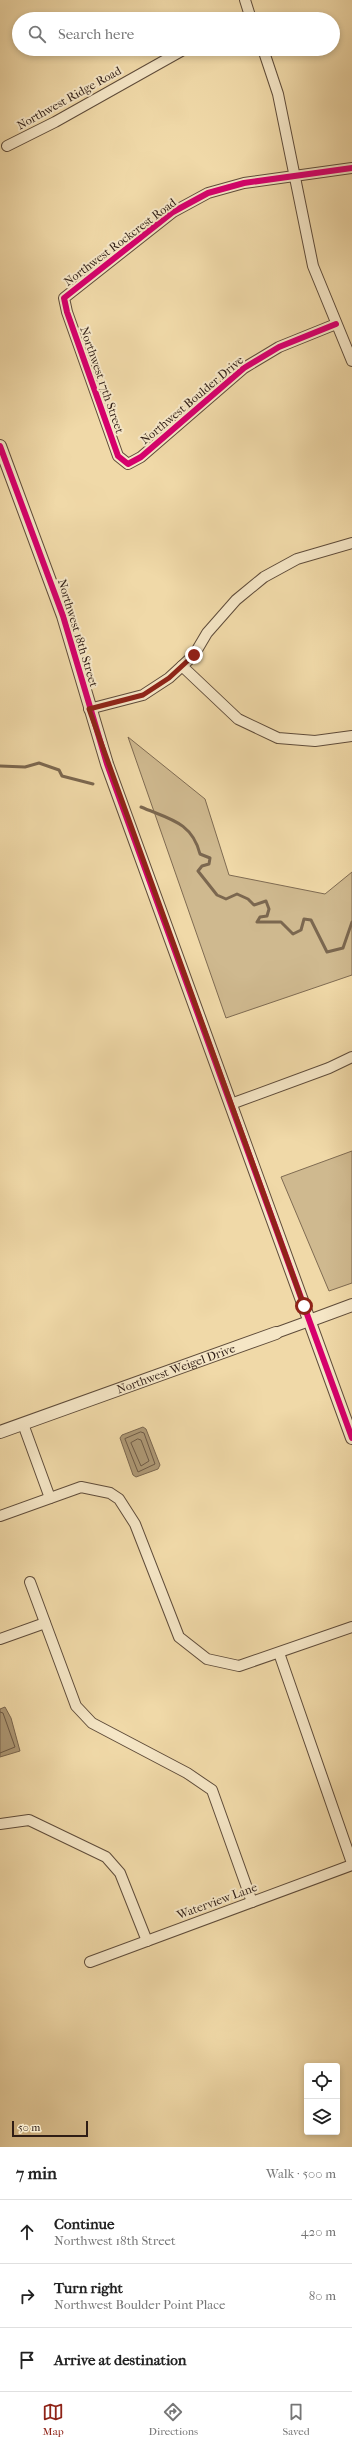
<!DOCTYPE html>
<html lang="en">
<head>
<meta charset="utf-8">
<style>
	:root { --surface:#fff; --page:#f2f2f2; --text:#222; --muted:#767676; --line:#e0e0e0; --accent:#8f2418 }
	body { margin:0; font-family:"IM FELL French Canon",serif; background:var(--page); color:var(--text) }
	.controls { position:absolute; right:12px; bottom:12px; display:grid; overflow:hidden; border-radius:4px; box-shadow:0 2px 6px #0003 }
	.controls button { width:36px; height:36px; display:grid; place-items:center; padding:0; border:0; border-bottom:1px solid var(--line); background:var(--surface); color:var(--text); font:20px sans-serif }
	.scale { position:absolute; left:12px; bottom:10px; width:76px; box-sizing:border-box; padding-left:4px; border:2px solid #2f1d15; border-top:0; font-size:11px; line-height:14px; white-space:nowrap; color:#2f1d15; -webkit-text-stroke:3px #f5e6c6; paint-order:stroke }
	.stop { position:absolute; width:12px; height:12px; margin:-9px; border:3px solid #8f2418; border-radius:50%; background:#fff }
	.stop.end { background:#8f2418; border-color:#fff; box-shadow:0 1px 4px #0008 }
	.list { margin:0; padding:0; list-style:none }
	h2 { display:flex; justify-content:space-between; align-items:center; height:52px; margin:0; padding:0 16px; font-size:17px }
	h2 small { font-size:13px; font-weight:400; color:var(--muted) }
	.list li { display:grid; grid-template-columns:26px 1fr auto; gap:12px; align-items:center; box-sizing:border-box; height:64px; padding:0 16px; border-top:1px solid var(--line) }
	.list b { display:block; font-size:15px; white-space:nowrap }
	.list p { margin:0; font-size:13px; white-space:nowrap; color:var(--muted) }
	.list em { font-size:13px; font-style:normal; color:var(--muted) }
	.icon { flex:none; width:22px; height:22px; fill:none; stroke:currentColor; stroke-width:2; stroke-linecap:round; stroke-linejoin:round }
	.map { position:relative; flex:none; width:352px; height:2147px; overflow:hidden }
	.search { position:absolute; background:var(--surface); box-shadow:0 2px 6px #0003; left:12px; right:12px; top:12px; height:44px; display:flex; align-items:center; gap:10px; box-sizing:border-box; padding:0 14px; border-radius:22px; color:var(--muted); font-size:15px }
	.sheet { height:244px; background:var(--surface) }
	nav { display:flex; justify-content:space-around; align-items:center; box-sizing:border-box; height:56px; border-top:1px solid var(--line); background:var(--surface); font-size:11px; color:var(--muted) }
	nav a { display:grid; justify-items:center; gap:2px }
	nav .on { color:var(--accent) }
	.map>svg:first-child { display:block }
	.green { fill:#cfb98f; stroke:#7f6b52 }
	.water { fill:#ae9976; stroke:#7b674f }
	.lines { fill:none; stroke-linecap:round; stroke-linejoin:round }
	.shore { stroke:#6e5b46; stroke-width:1 }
	.stream { stroke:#7b674f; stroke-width:3 }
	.minor-casing { stroke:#5f4c3a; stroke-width:12 }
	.tertiary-casing { stroke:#5f4c3a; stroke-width:14 }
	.minor { stroke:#f5e6c6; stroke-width:10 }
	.tertiary { stroke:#f5e6c6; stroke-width:12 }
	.cycleway-casing { stroke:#f5e6c6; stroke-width:8 }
	.cycleway { stroke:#d6006c; stroke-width:6 }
	.route { stroke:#8f2418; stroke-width:5 }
	.labels { text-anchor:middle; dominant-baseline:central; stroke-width:4; stroke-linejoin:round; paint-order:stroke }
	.street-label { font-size:12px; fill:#2f1d15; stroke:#f5e6c6 }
</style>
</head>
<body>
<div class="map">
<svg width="352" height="2147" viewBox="0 0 352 2147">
	<rect width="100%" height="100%" fill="#f0d9a8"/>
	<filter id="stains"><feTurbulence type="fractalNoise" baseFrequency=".005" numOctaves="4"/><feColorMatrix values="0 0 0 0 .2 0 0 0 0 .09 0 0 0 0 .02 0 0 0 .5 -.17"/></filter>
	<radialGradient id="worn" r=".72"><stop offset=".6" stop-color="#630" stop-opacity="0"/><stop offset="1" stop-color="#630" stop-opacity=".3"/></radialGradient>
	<g class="green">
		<path d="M128,737L205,799L229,875L325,894L352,872V975L226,1018Z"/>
		<path d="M352,1151V1283L329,1291L281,1177Z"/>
	</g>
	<g class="water">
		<path d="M143,1427L146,1429L160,1465L158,1469L136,1477L133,1475L120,1438L122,1435Z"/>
		<path d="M5,1707L11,1718L20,1751L0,1757V1709Z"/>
	</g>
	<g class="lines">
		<g class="shore">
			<path d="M141,1432L144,1433L155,1464L138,1472L125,1439Z"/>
			<path d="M138,1439L141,1440L149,1461L141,1466L131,1443Z"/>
			<path d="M0,1712L3,1713L15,1747L0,1753"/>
		</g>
		<g class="stream">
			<path d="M0,766L25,767L39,763L59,770L62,776L93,784"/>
			<path d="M141,807C169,819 192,822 200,854L210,858L209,864L202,866L198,871L217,895L226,899L237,894L248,899L254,905L266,901L269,909L267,916L260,917L257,922H281L293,934L301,930L304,919L311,920L327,952L343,948L352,922"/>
		</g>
		<g class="minor-casing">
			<g id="minor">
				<path d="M245,0L251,19"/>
				<path d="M263,49L278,94L313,266L352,361"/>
				<path d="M7,146L55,122L185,49"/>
				<path d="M336,324L279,347L244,368L141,457L128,464L118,456L67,312L64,298L173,212L208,193L244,183L352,168"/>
				<path d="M182,666L238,719L278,738L315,741L352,736"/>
				<path d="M89,709L143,695L169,678L194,655L207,633L236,600L264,577L297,559L352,543"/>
				<path d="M231,1104L329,1068L352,1057"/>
				<path d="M276,1333L309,1321"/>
				<path d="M23,1424L50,1498"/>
				<path d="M0,1516L81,1487L110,1493L119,1499L135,1524L179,1637L207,1659L239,1666L352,1627"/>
				<path d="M30,1582L76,1706L92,1723L187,1773L212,1790L252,1902"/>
				<path d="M0,1639L45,1623"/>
				<path d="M279,1653L352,1863"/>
				<path d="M0,1824L29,1820L106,1857L120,1873L147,1941"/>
				<path d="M90,1962L352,1865"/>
			</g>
		</g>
		<g class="tertiary-casing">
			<g id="tertiary">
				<path d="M0,446L63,616L107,764L352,1438"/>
				<path d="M309,1321L352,1305"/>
				<path id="s1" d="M0,1432L276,1333"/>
			</g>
		</g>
		<use href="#minor" class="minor"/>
		<use href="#tertiary" class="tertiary"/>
		<g class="cycleway-casing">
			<g id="cycleway">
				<path d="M336,324L279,347L244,368L141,457L128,464L118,456L67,312L64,298L173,212L208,193L244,183L352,168"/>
				<path d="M0,446L63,616L107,764L352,1438"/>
			</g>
		</g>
		<use href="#cycleway" class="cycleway"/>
	</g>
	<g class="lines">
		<path class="route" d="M194,655L169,678L143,695L89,709L304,1306"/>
	</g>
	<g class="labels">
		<g class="street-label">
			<text transform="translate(69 98) rotate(-29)">Northwest Ridge Road</text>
			<text transform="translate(120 242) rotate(-37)">Northwest Rockcrest Road</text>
			<text transform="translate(102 380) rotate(71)">Northwest 17th Street</text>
			<text transform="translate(192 400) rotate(-40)">Northwest Boulder Drive</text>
			<text transform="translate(78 633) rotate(73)">Northwest 18th Street</text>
			<text stroke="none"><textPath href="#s1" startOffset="187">Northwest Weigel Drive</textPath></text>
			<text transform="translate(217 1901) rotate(-20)">Waterview Lane</text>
		</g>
	</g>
	<rect width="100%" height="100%" filter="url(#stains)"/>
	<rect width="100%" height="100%" fill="url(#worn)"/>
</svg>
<div class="controls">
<button><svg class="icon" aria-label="locate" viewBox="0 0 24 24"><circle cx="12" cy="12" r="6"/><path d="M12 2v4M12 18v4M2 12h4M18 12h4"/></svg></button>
<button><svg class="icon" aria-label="layers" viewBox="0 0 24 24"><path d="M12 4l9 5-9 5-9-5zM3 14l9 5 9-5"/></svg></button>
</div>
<div class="scale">50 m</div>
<div class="stop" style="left:304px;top:1306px"></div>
<div class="stop end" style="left:194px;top:655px"></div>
<div class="search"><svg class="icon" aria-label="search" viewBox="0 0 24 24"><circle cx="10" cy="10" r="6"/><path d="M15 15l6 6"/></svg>Search here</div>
</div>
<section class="sheet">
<h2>7 min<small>Walk · 500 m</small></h2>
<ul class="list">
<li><svg class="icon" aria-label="ahead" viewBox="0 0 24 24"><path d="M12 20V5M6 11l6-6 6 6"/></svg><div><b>Continue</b><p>Northwest 18th Street</p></div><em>420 m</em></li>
<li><svg class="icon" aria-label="right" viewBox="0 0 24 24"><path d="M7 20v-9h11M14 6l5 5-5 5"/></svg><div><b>Turn right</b><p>Northwest Boulder Point Place</p></div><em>80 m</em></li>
<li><svg class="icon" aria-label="arrive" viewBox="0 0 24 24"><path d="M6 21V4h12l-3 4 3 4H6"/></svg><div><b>Arrive at destination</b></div></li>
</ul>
</section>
<nav>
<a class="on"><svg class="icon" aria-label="map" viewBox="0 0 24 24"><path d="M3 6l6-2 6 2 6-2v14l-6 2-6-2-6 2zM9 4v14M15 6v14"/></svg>Map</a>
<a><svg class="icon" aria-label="directions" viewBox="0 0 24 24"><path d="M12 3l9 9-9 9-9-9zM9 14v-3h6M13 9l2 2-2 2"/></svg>Directions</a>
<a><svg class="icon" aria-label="saved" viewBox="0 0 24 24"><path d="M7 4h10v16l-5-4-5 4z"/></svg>Saved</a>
</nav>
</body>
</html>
